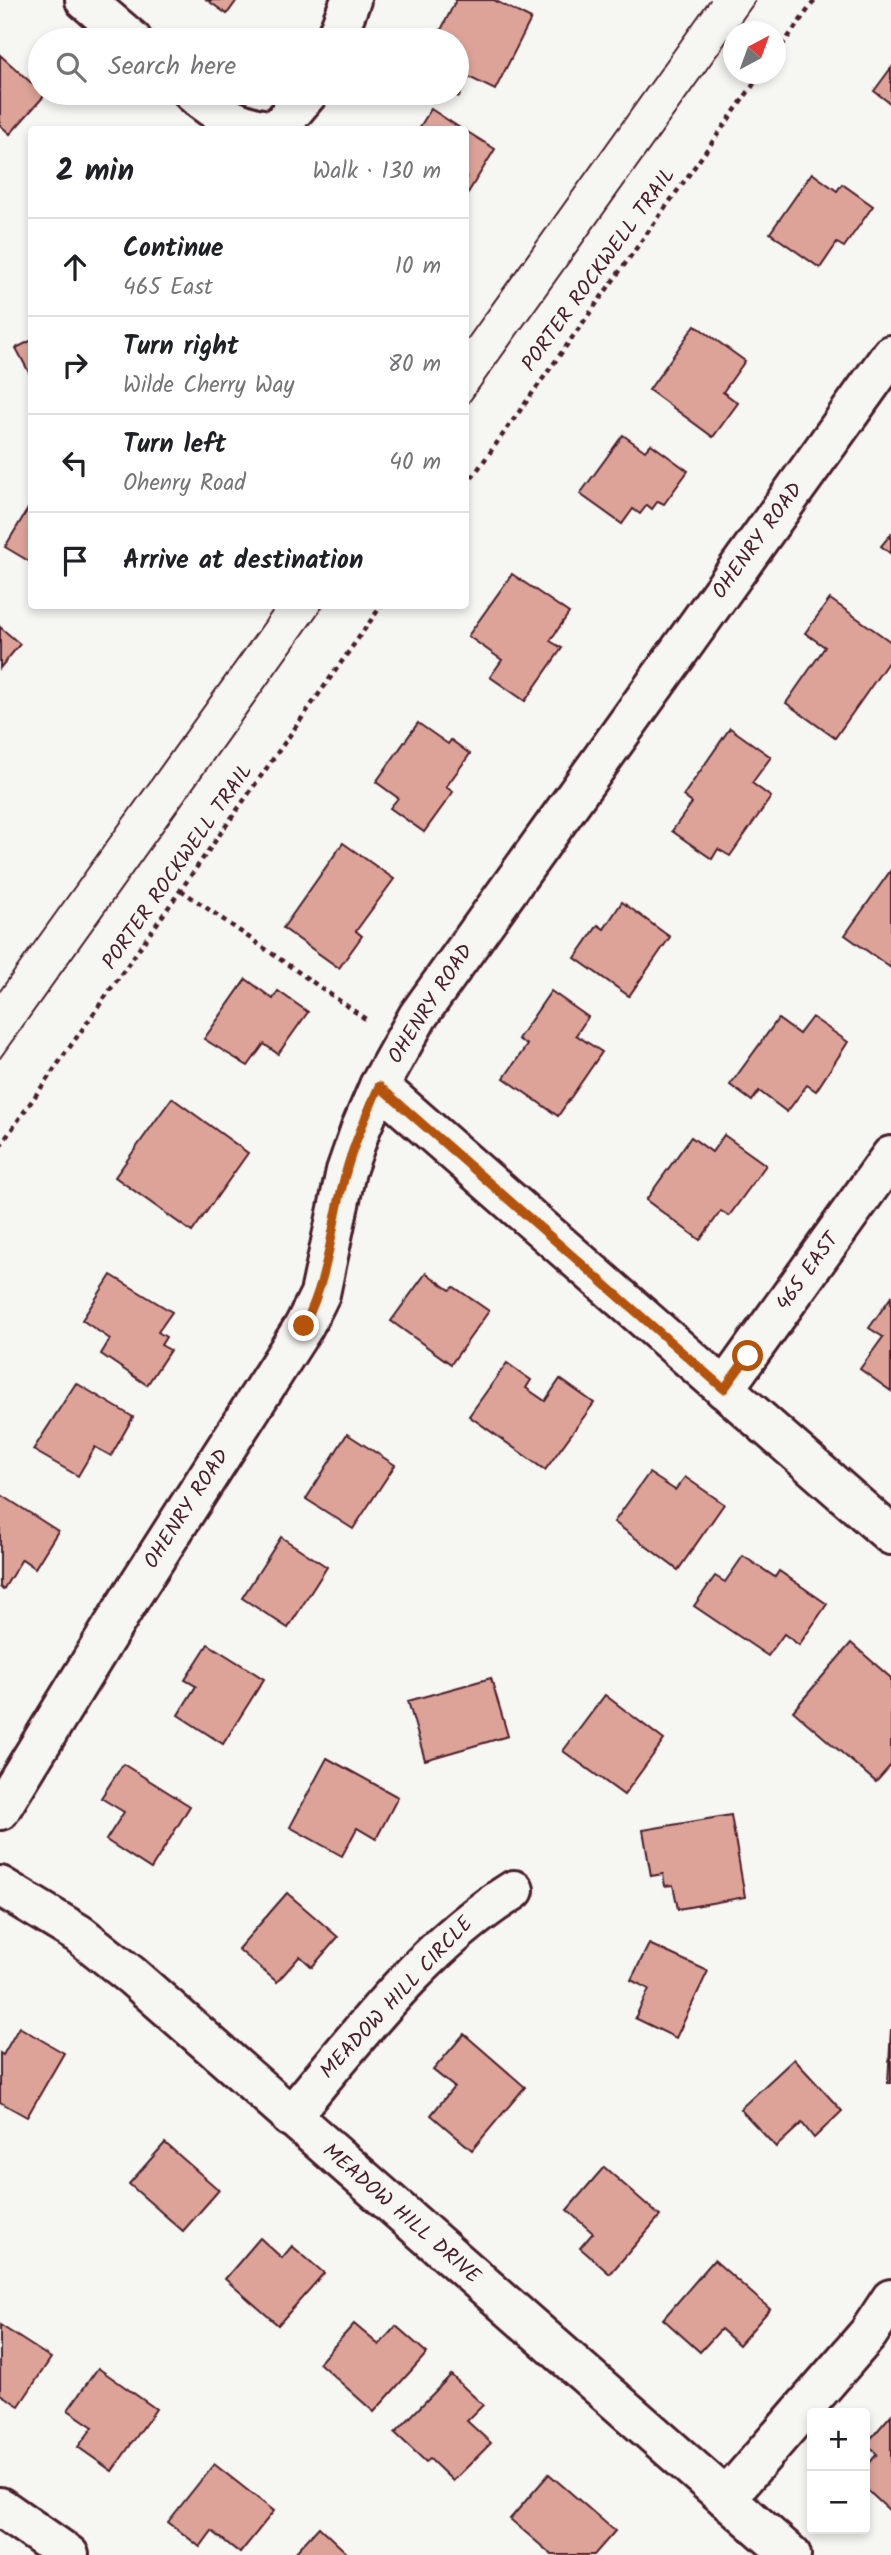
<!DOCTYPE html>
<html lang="en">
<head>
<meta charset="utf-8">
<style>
	:root { --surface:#fff; --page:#f6f6f6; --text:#202124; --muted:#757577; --line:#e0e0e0 }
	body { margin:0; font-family:Kalam,sans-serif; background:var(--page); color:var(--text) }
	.controls { position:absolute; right:21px; bottom:21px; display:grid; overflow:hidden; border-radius:7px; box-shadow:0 4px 10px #0003 }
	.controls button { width:63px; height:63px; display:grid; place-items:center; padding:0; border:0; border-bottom:2px solid var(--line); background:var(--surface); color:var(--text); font:35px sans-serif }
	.compass { position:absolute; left:723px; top:21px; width:63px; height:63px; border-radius:50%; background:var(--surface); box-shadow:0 4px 10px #0003; rotate:41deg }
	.stop { position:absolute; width:21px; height:21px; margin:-16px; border:5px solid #b45309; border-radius:50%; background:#fff }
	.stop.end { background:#b45309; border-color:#fff; box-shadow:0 2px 7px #0008 }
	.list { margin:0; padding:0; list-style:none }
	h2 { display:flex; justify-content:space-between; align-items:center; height:91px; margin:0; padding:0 28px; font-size:30px }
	h2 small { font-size:23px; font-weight:400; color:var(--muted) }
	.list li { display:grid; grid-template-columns:46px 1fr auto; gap:21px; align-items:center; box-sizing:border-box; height:98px; padding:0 28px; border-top:2px solid var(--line) }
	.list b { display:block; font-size:26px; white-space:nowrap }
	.list p { margin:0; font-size:23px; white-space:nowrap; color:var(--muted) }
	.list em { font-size:23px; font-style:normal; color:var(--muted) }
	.icon { flex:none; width:38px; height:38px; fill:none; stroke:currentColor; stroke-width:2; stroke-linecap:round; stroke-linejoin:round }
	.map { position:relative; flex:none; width:891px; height:2555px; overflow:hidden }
	.search { position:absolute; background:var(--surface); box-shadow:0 4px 10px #0003; left:28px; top:28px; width:441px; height:77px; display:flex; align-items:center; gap:18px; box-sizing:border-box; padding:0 24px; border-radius:38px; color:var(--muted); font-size:26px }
	.panel { position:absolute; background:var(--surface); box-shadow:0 4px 10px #0003; left:28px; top:126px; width:441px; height:483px; border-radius:7px }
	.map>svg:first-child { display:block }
	.building { fill:#dda399; stroke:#4a1f2b; stroke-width:2 }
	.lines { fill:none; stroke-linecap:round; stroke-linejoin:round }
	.street-casing { stroke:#4a1f2b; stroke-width:44 }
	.path { stroke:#4a1f2b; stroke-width:4.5; stroke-dasharray:5 5; stroke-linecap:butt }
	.street { stroke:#f6f6f2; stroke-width:38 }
	.tram { stroke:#4a1f2b; stroke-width:2 }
	.route { stroke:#b45309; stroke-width:9 }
	.labels { text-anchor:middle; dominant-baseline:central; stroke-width:7; stroke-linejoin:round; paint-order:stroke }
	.street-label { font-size:21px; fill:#4a1f2b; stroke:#f6f6f2 }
</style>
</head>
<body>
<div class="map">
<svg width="891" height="2555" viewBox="0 0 891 2555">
	<rect width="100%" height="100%" fill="#f6f6f2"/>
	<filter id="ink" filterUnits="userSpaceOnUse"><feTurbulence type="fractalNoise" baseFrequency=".0143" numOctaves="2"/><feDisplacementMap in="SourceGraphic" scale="14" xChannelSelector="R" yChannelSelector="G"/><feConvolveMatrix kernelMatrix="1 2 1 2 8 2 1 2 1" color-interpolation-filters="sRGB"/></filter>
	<g filter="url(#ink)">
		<g class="building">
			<path d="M207,0H237L227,14Z"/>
			<path d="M456,0H494L531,19L495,90L469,77L459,97L451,93H457V40H436Z"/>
			<path d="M0,55L45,95L10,134L0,125Z"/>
			<path d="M891,68V104L874,91Z"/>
			<path d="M431,109L463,130H418Z"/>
			<path d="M466,131L495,149L466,196Z"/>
			<path d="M812,173L837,191L842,184L873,206L844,247L837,243L820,268L770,233Z"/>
			<path d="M695,325L745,361L723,392L738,403L713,437L649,390Z"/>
			<path d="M32,340V378L16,348Z"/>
			<path d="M623,435L645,451L651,444L688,471L664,504L658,501L652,509L647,505L640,514L633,509L622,524L580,494Z"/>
			<path d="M32,502V563L5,547Z"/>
			<path d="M891,534V554L881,546Z"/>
			<path d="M512,574L569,613L550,641L562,648L525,701L490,677L502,660L468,636Z"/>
			<path d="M830,599L891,642V658L835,738L786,703L825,647L805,633Z"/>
			<path d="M0,627L20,644L0,668Z"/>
			<path d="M418,723L448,744L451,740L470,754L446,787L453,792L424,832L390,808L398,798L376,782Z"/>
			<path d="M730,728L771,757L752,783L771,797L730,856L718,849L712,859L672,831L692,803L683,796Z"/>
			<path d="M343,843L394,879L356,931L362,936L339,968L283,928Z"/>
			<path d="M891,870V968L845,935Z"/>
			<path d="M622,902L670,937L629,996L575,958L598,925L604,929Z"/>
			<path d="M246,979L273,999L278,991L308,1012L278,1054L264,1044L248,1066L204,1039Z"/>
			<path d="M551,991L588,1017L576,1035L602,1052L558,1116L504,1078L527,1045L518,1039Z"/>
			<path d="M812,1017L848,1042L816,1091L807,1085L787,1112L759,1091L752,1101L730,1085L778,1019L799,1034Z"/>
			<path d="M172,1098L248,1153L192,1232L115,1177Z"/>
			<path d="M724,1135L766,1165L729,1216L721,1211L700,1240L646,1200L691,1137L712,1152Z"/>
			<path d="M426,1273L450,1290L454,1287L489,1311L451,1364L391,1321Z"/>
			<path d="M111,1275L172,1312L158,1332L166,1337L161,1345L170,1350L147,1385L101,1354L110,1339L82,1320Z"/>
			<path d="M891,1297V1391L860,1369L883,1337L869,1328Z"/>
			<path d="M507,1363L531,1380L526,1388L545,1401L560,1379L594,1403L545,1470L469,1416Z"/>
			<path d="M76,1383L133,1417L111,1456L95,1447L78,1476L33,1450Z"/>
			<path d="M347,1434L395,1465L353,1529L306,1499Z"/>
			<path d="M649,1473L675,1490L685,1477L724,1504L678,1570L614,1522Z"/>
			<path d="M0,1494L58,1531L35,1568L22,1559L3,1590L0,1587Z"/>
			<path d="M281,1537L327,1567L288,1628L242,1598Z"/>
			<path d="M743,1556L775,1577L779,1571L827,1604L799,1645L784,1634L768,1656L694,1606L715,1576L725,1582Z"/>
			<path d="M851,1643L891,1678V1765L876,1782L793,1711Z"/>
			<path d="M208,1644L264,1679L223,1744L178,1715L196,1686L185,1680Z"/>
			<path d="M491,1678L508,1736L425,1760L408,1701Z"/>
			<path d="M605,1695L664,1740L624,1795L563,1751Z"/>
			<path d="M327,1758L398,1797L376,1839L357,1828L342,1856L290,1827Z"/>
			<path d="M123,1764L190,1806L151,1869L106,1840L124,1812L101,1798Z"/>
			<path d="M731,1815L745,1897L678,1909L673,1885L665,1886L663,1874L651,1876L643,1830Z"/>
			<path d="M287,1893L338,1937L312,1967L300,1956L277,1982L238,1949Z"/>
			<path d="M649,1944L708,1971L676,2038L635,2018L649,1989L631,1980Z"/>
			<path d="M19,2027L64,2053L27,2117L0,2102V2053L3,2055Z"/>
			<path d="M891,2029V2083H888Z"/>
			<path d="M464,2034L525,2087L472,2150L431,2115L454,2087L433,2070Z"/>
			<path d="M794,2059L842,2111L814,2138L802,2123L776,2147L740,2109Z"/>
			<path d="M165,2143L219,2190L183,2231L129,2184Z"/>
			<path d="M604,2167L660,2216L610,2274L580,2248L593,2233L567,2210Z"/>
			<path d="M260,2238L282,2258L292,2246L324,2273L278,2325L225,2279Z"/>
			<path d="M714,2260L770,2309L739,2345L721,2329L700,2352L663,2319Z"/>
			<path d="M354,2324L379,2345L396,2326L427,2353L374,2412L319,2363Z"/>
			<path d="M0,2325L51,2358L19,2406L0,2394Z"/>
			<path d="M98,2368L156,2409L112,2471L78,2447L93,2427L68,2410Z"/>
			<path d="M451,2375L483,2405L467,2421L491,2443L453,2481L430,2459L426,2462L395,2433Z"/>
			<path d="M891,2415V2512L865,2488V2468L877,2454L866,2444Z"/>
			<path d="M214,2464L274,2511L240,2553L212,2531L200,2547L168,2522Z"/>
			<path d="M549,2474L615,2531L594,2555H552L510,2519Z"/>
			<path d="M319,2527L349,2555H293Z"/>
		</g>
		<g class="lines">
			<g class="street-casing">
				<g id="street">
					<path d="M85,0L132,40"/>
					<path d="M335,40L351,0"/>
					<path d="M193,93C215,112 238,126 268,130"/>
					<path d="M277,130L308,93"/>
					<path d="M379,1086L891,1535"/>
					<path d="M724,1389L891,1156"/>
					<path d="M0,1810L132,1595L304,1326L320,1294L346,1171L361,1128L379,1086L418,1016L891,355"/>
					<path d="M0,1886L79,1934L132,1976L791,2555"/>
					<path d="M290,2117C358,2036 424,1946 514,1890"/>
					<path d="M726,2498L868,2334L891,2299"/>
					<path d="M0,2507L69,2555"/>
				</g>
			</g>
			<g class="path">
				<path d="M776,54L815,0"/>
				<path d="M466,486L761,74"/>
				<path d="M181,890L367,1020"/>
				<path d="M0,1146L381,606"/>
			</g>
			<use href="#street" class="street"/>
			<g class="tram">
				<path d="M466,341L710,0"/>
				<path d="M466,406L756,0"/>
				<path d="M0,991L276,606"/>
				<path d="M0,1058L323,606"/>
			</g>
		</g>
	</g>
	<g class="lines" filter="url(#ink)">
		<path class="route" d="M304,1326C331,1271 330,1228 346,1172C354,1142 367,1114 379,1086L724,1389L748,1356"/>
	</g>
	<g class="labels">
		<g class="street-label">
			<text transform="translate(599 270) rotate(-54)">PORTER ROCKWELL TRAIL</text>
			<text transform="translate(758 541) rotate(-54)">OHENRY ROAD</text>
			<text transform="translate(178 867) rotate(-55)">PORTER ROCKWELL TRAIL</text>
			<text transform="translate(431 1004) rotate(-57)">OHENRY ROAD</text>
			<text transform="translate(808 1272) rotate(-54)">465 EAST</text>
			<text transform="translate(187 1509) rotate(-57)">OHENRY ROAD</text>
			<text transform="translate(397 1998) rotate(-47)">MEADOW HILL CIRCLE</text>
			<text transform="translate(401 2214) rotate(41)">MEADOW HILL DRIVE</text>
		</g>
	</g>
</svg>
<div class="controls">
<button>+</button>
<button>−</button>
</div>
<svg class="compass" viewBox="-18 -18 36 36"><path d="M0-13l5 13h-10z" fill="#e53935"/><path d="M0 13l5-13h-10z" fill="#757577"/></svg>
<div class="stop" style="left:748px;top:1356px"></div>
<div class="stop end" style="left:304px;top:1326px"></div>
<div class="search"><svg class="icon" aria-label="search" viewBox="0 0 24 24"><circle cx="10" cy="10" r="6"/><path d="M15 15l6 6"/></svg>Search here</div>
<section class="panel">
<h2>2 min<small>Walk · 130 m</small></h2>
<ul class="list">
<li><svg class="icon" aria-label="ahead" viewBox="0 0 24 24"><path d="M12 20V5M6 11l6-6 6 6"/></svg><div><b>Continue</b><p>465 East</p></div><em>10 m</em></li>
<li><svg class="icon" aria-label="right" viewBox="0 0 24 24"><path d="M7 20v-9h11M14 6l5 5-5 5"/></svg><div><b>Turn right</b><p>Wilde Cherry Way</p></div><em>80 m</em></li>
<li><svg class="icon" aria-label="left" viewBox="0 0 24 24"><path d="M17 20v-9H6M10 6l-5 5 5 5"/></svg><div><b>Turn left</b><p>Ohenry Road</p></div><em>40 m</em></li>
<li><svg class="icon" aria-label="arrive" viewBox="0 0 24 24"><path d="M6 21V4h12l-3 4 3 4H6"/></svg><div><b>Arrive at destination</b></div></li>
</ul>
</section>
</div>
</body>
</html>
